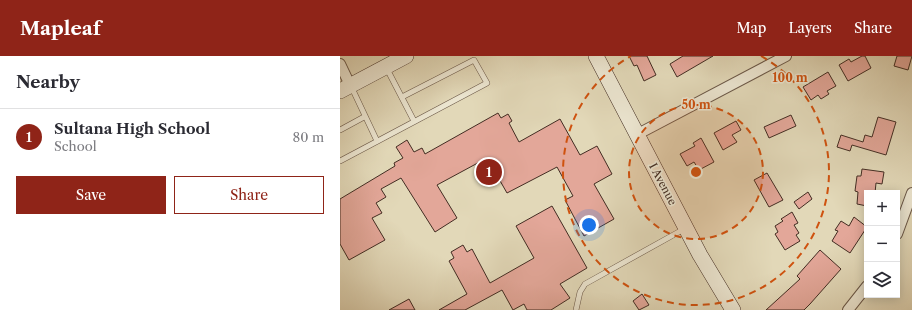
<!DOCTYPE html>
<html lang="en">
<head>
<meta charset="utf-8">
<style>
	:root { --surface:#fff; --page:#f2f2f3; --text:#2b2b33; --muted:#7c7c81; --line:#e1e1e2; --accent:#8f2418 }
	body { margin:0; font-family:"Libre Caslon Text",serif; background:var(--page); color:var(--text) }
	.controls { position:absolute; right:12px; bottom:12px; display:grid; overflow:hidden; border-radius:0px; box-shadow:0 2px 10px #0003 }
	.controls button { width:36px; height:36px; display:grid; place-items:center; padding:0; border:0; border-bottom:1px solid var(--line); background:var(--surface); color:var(--text); font:20px sans-serif }
	.you { position:absolute; left:249px; top:169px; width:14px; height:14px; margin:-10px; border:3px solid #fff; border-radius:50%; background:#1a73e8; box-shadow:0 0 0 6px #1a73e833 }
	.badge { display:grid; place-items:center; width:26px; height:26px; border-radius:50%; background:var(--accent); color:#fff; font-size:13px; font-weight:700 }
	.pin { position:absolute; translate:-50% -50%; border:2px solid #fff; box-shadow:0 1px 4px #0006 }
	.list { margin:0; padding:0; list-style:none }
	h2 { display:flex; justify-content:space-between; align-items:center; height:52px; margin:0; padding:0 16px; font-size:17px }
	h2 small { font-size:13px; font-weight:400; color:var(--muted) }
	.list li { display:grid; grid-template-columns:26px 1fr auto; gap:12px; align-items:center; box-sizing:border-box; height:56px; padding:0 16px; border-top:1px solid var(--line) }
	.list b { display:block; font-size:15px; white-space:nowrap }
	.list p { margin:0; font-size:13px; white-space:nowrap; color:var(--muted) }
	.list em { font-size:13px; font-style:normal; color:var(--muted) }
	.actions { display:flex; gap:8px; padding:12px 16px }
	.actions a { flex:1; padding:9px 0; border:1px solid var(--accent); border-radius:0px; text-align:center; font-size:14px; color:var(--accent) }
	.actions .main { background:var(--accent); color:#fff }
	.icon { flex:none; width:22px; height:22px; fill:none; stroke:currentColor; stroke-width:2; stroke-linecap:round; stroke-linejoin:round }
	.map { position:relative; flex:none; width:572px; height:254px; overflow:hidden }
	header { display:flex; align-items:center; gap:24px; box-sizing:border-box; height:56px; padding:0 20px; background:var(--accent); color:#fff }
	header strong { font-size:19px }
	nav { display:flex; gap:22px; margin-inline-start:auto; font-size:14px }
	main { display:flex }
	aside { flex:1; background:var(--surface) }
	.map>svg:first-child { display:block }
	.building { fill:#e3a799; stroke:#432d23 }
	.lines { fill:none; stroke-linecap:round; stroke-linejoin:round }
	.lane-casing { stroke:#6b5848; stroke-width:6 }
	.street-casing { stroke:#6b5848; stroke-width:12 }
	.secondary-casing { stroke:#432d23; stroke-width:16 }
	.lane { stroke:#ece6d1; stroke-width:5 }
	.street { stroke:#ece6d1; stroke-width:10 }
	.secondary { stroke:#ece6d1; stroke-width:15 }
	.ring { fill:none; stroke:#cf520f; stroke-width:2; stroke-dasharray:7 5 }
	.labels { text-anchor:middle; dominant-baseline:central; stroke-width:3; stroke-linejoin:round; paint-order:stroke }
	.street-label { font-size:11px; fill:#432d23; stroke:#ece6d1 }
	.centre { fill:#cf520f; stroke:#ece6d1; stroke-width:2 }
	.ring-label { font-size:12px; text-anchor:middle; font-weight:bold; fill:#cf520f; stroke:#ece6d1; stroke-width:3; stroke-linejoin:round; paint-order:stroke }
</style>
</head>
<body>
<header>
<strong>Mapleaf</strong>
<nav><a>Map</a><a>Layers</a><a>Share</a></nav>
</header>
<main>
<aside>
<h2>Nearby<small></small></h2>
<ul class="list">
<li><span class="badge">1</span><div><b>Sultana High School</b><p>School</p></div><em>80 m</em></li>
</ul>
<div class="actions"><a class="main">Save</a><a>Share</a></div>
</aside>
<div class="map">
<svg width="572" height="254" viewBox="0 0 572 254">
	<rect width="100%" height="100%" fill="#e2d8b8"/>
	<filter id="stains"><feTurbulence type="fractalNoise" baseFrequency=".005" numOctaves="4"/><feColorMatrix values="0 0 0 0 .2 0 0 0 0 .09 0 0 0 0 .02 0 0 0 .5 -.17"/></filter>
	<radialGradient id="worn" r=".72"><stop offset=".6" stop-color="#630" stop-opacity="0"/><stop offset="1" stop-color="#630" stop-opacity=".3"/></radialGradient>
	<g class="building">
		<path d="M289,0H307L316,19L304,25L297,9L294,10Z"/>
		<path d="M343,0H373L337,21L330,8Z"/>
		<path d="M522,0H525L531,12L508,25L499,9L509,3L511,6Z"/>
		<path d="M557,0H572L568,14L554,10Z"/>
		<path d="M488,16L496,30L487,35L489,38L481,43L478,39L471,44L463,31Z"/>
		<path d="M158,57L161,62L168,58L172,65L169,67L179,86L220,63L240,99L257,90L272,118L254,128L274,163L244,180L225,144L233,140L217,111L167,137L147,102L97,129L117,162L95,176L61,122L41,133L46,141L36,147L42,157L32,162L45,184L9,204L0,188V143L55,110L54,107L63,102L56,91L67,84L74,96L82,92L85,98Z"/>
		<path d="M451,59L456,70L429,82L424,71Z"/>
		<path d="M538,61L556,66L546,99L512,89L510,95L497,91L501,79L523,86L525,79L532,81Z"/>
		<path d="M396,65L401,74L392,79L397,86L383,94L374,77Z"/>
		<path d="M361,82L374,106L359,114L354,106L347,110L340,98L355,90L353,87Z"/>
		<path d="M522,113L544,116L542,128L536,127L535,137H527V150L517,148L518,136L515,135L517,120H521Z"/>
		<path d="M427,117L443,144L429,151L414,124Z"/>
		<path d="M468,136L472,143L459,153L454,146Z"/>
		<path d="M212,150L247,212L220,228L230,242L211,254H187L184,248L173,254L162,234L125,254H99L127,238L109,205L114,202L111,196L123,189L127,196L132,193L150,227L194,202L176,170Z"/>
		<path d="M452,156L458,167L454,169L459,177L456,179L460,185L445,194L435,178L438,176L435,170L443,165L441,163Z"/>
		<path d="M514,161L527,171L510,197L492,185L498,175L495,174L501,165L509,170Z"/>
		<path d="M480,194L501,213L470,248L464,254H426L460,223L457,220Z"/>
		<path d="M302,238L309,249L299,254L293,245Z"/>
		<path d="M69,243L75,254H49Z"/>
	</g>
	<g class="lines">
		<g class="lane-casing">
			<g id="lane">
				<path d="M46,11L74,65"/>
				<path d="M11,30L37,85"/>
				<path d="M0,74L24,61"/>
				<path d="M0,105L147,27L134,4L62,41"/>
				<path d="M236,254L240,236L245,228L344,173"/>
			</g>
		</g>
		<g class="street-casing">
			<g id="street">
				<path d="M0,8L10,29"/>
				<path d="M298,78L446,0"/>
				<path d="M557,178L572,137"/>
				<path d="M508,254L527,230"/>
			</g>
		</g>
		<g class="secondary-casing">
			<g id="secondary">
				<path d="M256,0L360,199L393,254"/>
				<path d="M0,35L66,0"/>
			</g>
		</g>
		<use href="#lane" class="lane"/>
		<use href="#street" class="street"/>
		<use href="#secondary" class="secondary"/>
	</g>
	<circle cx="356" cy="116" r="67" fill="#cf520f" fill-opacity=".12"/>
	<g class="ring">
		<circle cx="356" cy="116" r="67"/>
		<path d="M421 0A133 133 0 1 1 291 0"/>
	</g>
	<g class="labels">
		<g class="street-label">
			<text transform="translate(323 128) rotate(62)">I Avenue</text>
		</g>
	</g>
	<circle cx="356" cy="116" r="6" class="centre"/>
	<g class="ring-label">
		<text x="450" y="26">100 m</text>
		<text x="356" y="53">50 m</text>
	</g>
	<rect width="100%" height="100%" filter="url(#stains)"/>
	<rect width="100%" height="100%" fill="url(#worn)"/>
</svg>
<div class="controls">
<button>+</button>
<button>−</button>
<button><svg class="icon" aria-label="layers" viewBox="0 0 24 24"><path d="M12 4l9 5-9 5-9-5zM3 14l9 5 9-5"/></svg></button>
</div>
<div class="you"></div>
<div class="pin badge" style="left:149px;top:116px">1</div>
</div>
</main>
</body>
</html>
